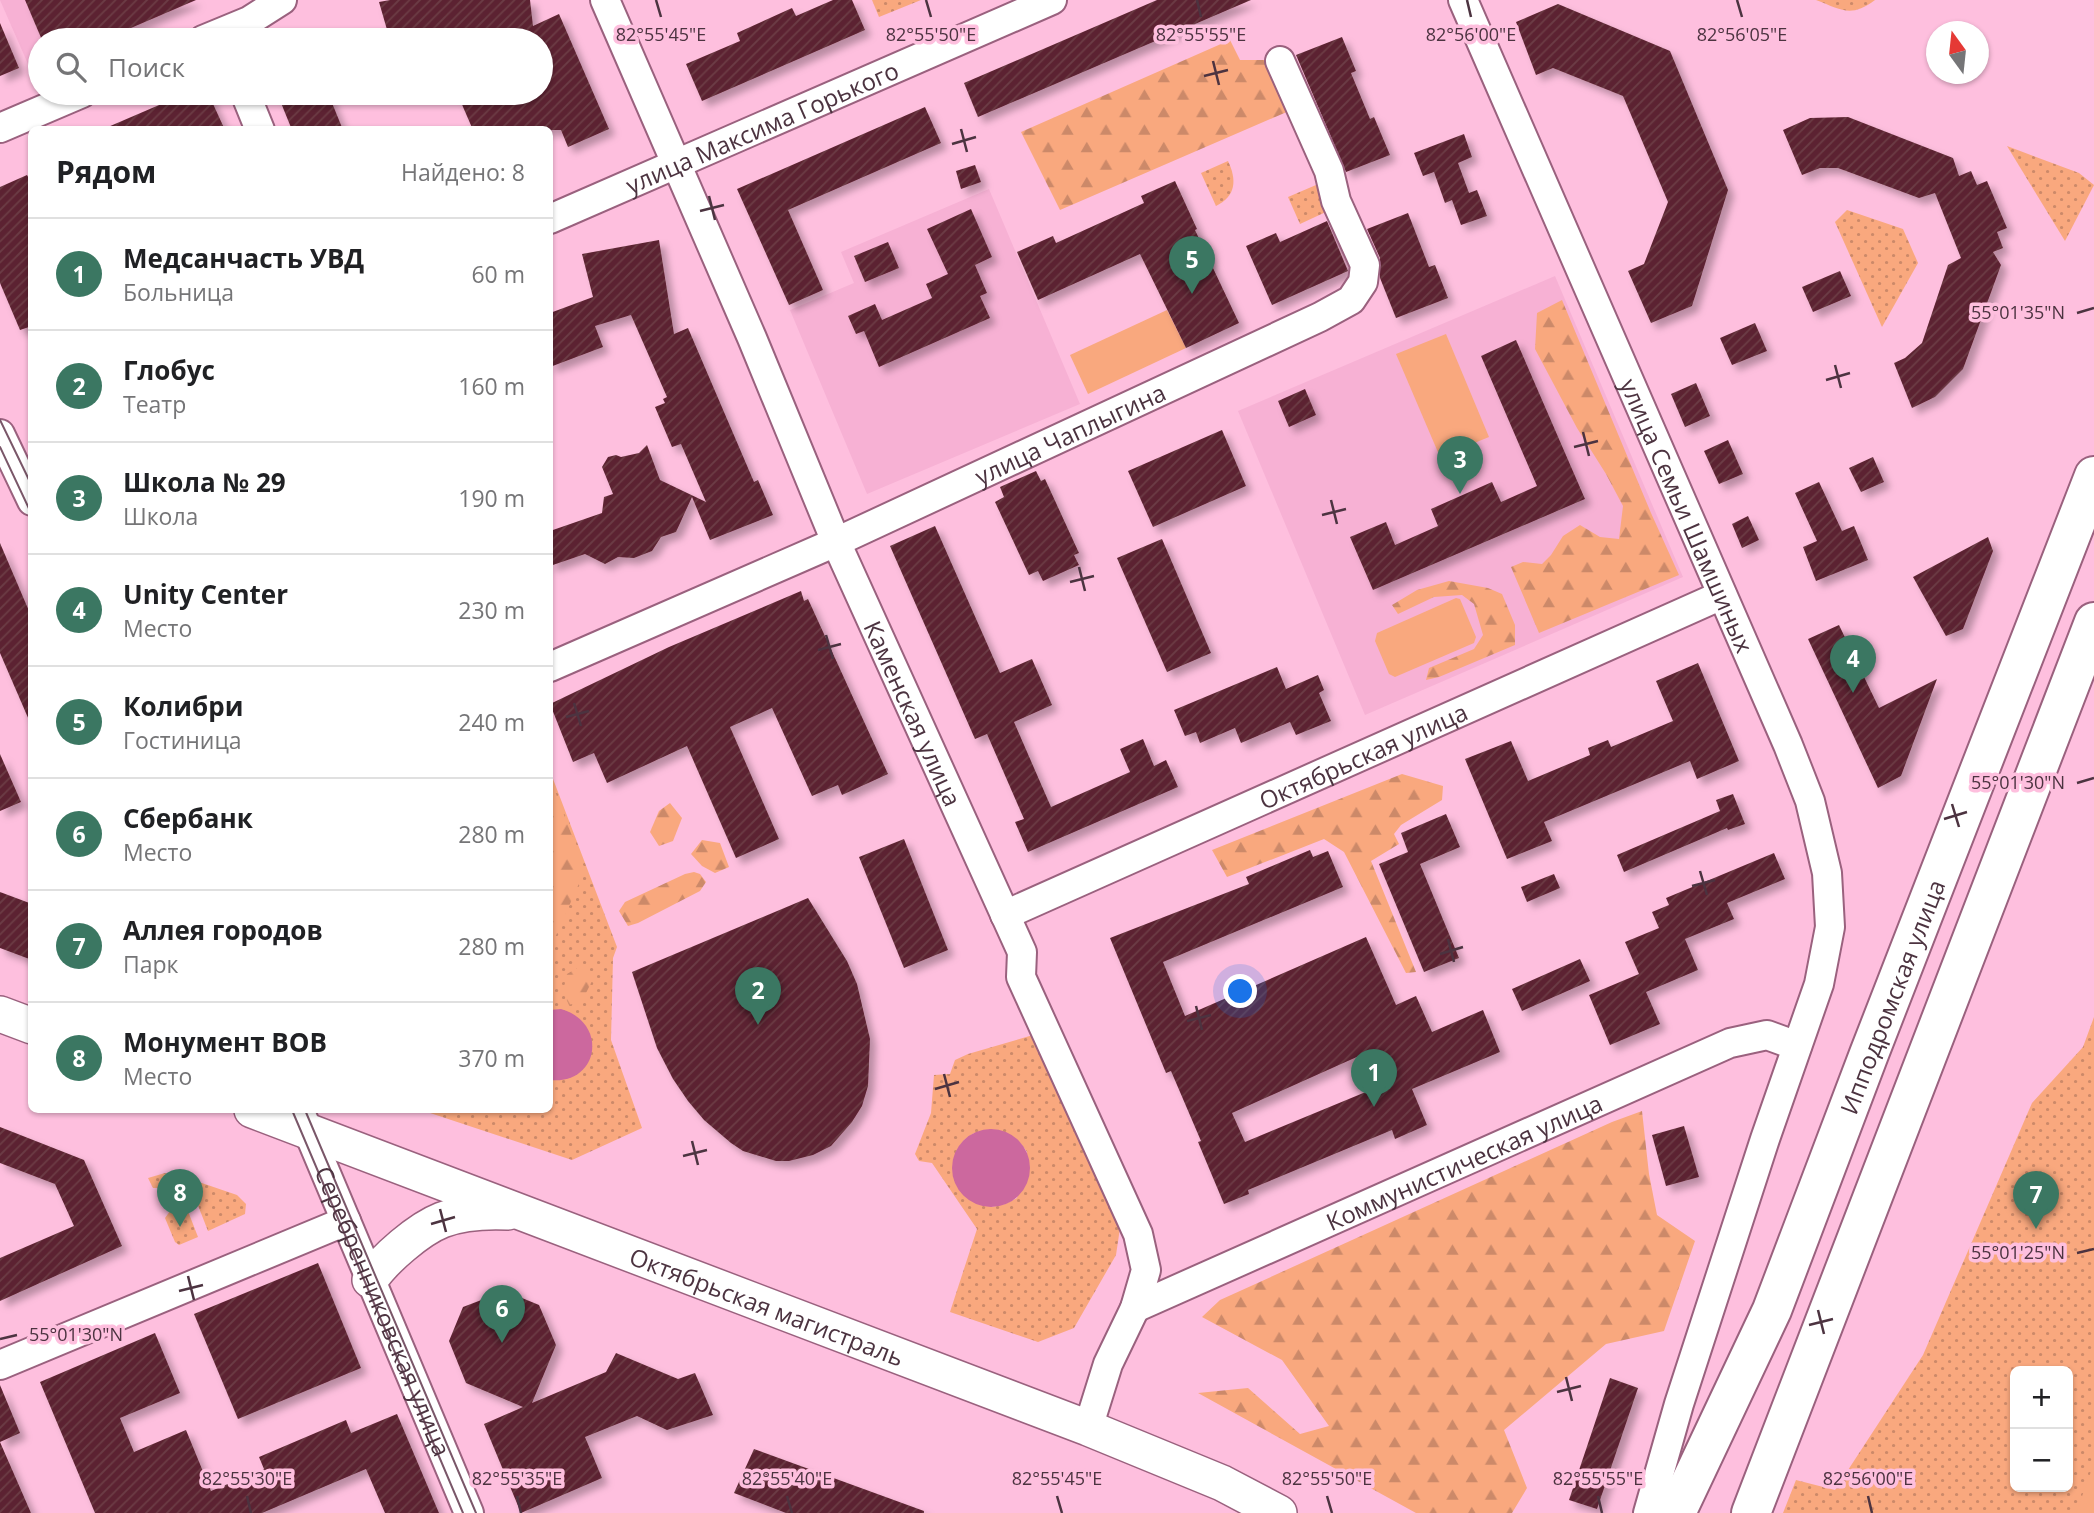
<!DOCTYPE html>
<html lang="ru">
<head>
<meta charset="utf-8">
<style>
	:root { --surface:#fff; --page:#f6f6f6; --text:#202124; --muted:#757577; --line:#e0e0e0; --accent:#3b7762 }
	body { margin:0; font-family:"Open Sans",sans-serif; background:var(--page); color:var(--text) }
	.controls { position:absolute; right:21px; bottom:21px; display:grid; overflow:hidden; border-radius:10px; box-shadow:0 2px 5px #0004 }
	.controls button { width:63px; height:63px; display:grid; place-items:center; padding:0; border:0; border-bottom:2px solid var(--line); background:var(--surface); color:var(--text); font:35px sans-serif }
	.compass { position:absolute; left:1926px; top:21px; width:63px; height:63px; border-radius:50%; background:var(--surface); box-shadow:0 2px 5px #0004; rotate:345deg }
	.you { position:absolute; left:1241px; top:992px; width:24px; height:24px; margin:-18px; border:5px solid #fff; border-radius:50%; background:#1a73e8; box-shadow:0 0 0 10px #1a73e833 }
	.badge { display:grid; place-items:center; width:46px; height:46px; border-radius:50%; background:var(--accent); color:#fff; font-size:23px; font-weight:700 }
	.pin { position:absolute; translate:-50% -58px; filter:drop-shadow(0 2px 4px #0008) }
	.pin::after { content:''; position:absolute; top:37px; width:24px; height:21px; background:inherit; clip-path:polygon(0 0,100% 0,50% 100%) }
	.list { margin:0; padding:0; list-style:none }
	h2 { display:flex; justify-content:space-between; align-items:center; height:91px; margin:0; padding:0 28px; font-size:30px }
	h2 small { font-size:23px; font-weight:400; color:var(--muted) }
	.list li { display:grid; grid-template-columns:46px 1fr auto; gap:21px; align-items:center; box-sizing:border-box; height:112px; padding:0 28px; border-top:2px solid var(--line) }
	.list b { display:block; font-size:26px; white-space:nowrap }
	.list p { margin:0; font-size:23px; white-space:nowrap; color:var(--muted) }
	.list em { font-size:23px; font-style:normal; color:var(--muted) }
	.icon { flex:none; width:38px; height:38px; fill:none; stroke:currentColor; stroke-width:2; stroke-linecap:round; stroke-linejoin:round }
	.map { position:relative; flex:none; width:2094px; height:1513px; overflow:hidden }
	.search { position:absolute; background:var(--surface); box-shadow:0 2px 5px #0004; left:28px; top:28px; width:525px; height:77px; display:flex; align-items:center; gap:18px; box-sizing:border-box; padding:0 24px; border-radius:38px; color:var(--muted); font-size:26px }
	.panel { position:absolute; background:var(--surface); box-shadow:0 2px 5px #0004; left:28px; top:126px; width:525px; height:987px; border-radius:10px }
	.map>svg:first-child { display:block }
	.built { fill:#f7b1d4 }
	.green { fill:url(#green-dots); fill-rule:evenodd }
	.forest { fill:url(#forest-firs) }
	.pitch { fill:#f9a87e }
	.water { fill:#cc689e }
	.building { fill:url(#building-hatch); fill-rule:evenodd; filter:url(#shadow) }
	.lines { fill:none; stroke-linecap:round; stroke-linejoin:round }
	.minor-casing { stroke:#9a617e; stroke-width:32 }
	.major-casing { stroke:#9a617e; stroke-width:38 }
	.highway-casing { stroke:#9a617e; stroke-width:42 }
	.minor { stroke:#fff; stroke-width:28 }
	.major { stroke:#fff; stroke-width:35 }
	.highway { stroke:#fff; stroke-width:38 }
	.tram { stroke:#7a5769; stroke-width:2 }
	.ticks { fill:none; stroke:#4c3340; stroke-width:2.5 }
	.labels { text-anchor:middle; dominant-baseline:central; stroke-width:7; stroke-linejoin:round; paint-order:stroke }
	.street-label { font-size:24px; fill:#4c3340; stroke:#febfde }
	.ticks-label { font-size:18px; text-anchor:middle; fill:#4c3340; stroke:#febfde; stroke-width:7; stroke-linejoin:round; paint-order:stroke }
</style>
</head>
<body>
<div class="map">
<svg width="2094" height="1513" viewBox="0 0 2094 1513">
	<defs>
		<pattern id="green-dots" width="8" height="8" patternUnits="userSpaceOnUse" patternTransform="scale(1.75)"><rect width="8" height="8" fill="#f9a87e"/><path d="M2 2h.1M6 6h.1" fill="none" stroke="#cc8969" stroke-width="1.8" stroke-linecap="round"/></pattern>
		<pattern id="forest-firs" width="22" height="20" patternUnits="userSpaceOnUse" patternTransform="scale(1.75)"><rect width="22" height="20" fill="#f9a87e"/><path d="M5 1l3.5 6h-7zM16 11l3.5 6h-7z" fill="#cc8969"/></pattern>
		<pattern id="building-hatch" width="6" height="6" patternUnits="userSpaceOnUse" patternTransform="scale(1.75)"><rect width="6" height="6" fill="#5b2430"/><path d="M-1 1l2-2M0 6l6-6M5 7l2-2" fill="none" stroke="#6c3c46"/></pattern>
		<filter id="shadow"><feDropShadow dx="6" dy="6" stdDeviation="3.5" flood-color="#0004"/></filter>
	</defs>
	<rect width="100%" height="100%" fill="#febfde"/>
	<g class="built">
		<path d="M0,0H197L103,40H40V67L31,71Z"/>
		<path d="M989,189L1080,404L867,494L790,310L854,283L841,252Z"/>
		<path d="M1555,276L1683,577L1365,715L1238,411Z"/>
	</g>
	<g class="green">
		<path d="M872,0H921L879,17Z"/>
		<path d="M1816,0H1875C1851,18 1842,10 1816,0Z"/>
		<path d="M2007,146L2079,173L2094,185L2065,241Z"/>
		<path d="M1228,161C1237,180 1236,196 1216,206L1201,173Z"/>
		<path d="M1316,185L1328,211L1300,224L1288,197Z"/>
		<path d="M1847,210L1903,229L1918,263L1882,327L1835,222Z"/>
		<path d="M550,771L617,947L613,958L611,1040L642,1128L572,1160L421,1110H550Z"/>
		<path d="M2094,1017V1513H1783L1796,1480L1835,1490L1923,1355L2032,1103L2083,1047ZM2015,1371H2068V1487H2015Z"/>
		<path d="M1033,1035L1123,1208L1116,1255L1074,1328L1038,1342L950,1312L977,1229L932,1163L919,1161L915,1154L931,1113L934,1075L950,1074L955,1060L968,1054ZM974,1133C1000,1134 1011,1128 1027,1152L1017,1198L1005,1204L992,1207L957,1150L964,1140Z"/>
		<path d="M165,1173L174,1175L198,1237L179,1245L175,1242L165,1218L173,1207L172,1197L163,1188H153L148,1178Z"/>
		<path d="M193,1180L237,1195L246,1204L245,1214L208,1231L190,1185Z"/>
	</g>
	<g class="forest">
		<path d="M1230,40L1240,60H1267L1289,111L1060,210L1021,132Z"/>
		<path d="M1562,300L1651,513L1679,575L1539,633L1511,567L1523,562L1542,564L1551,555L1563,536L1580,525L1600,537L1619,539L1623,506L1606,474L1577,428L1535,349L1537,313Z"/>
		<path d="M1449,581L1488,588L1502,594L1515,625V645L1439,677L1426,680L1429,668L1474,649L1483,635L1474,604L1462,595L1434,597L1398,614L1392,605L1417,590Z"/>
		<path d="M1402,774L1443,786L1442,800L1401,825L1394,834L1399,844L1371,861L1416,972L1406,973L1344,852L1324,839L1227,877L1212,850Z"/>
		<path d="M553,786L585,870L550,949V788Z"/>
		<path d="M670,803L682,818L673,841L659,846L650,832L659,811Z"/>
		<path d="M702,840L720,843L729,867L715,873L702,866L691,854Z"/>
		<path d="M694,872L700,874L706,882L700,891L638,923L628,926L619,911L625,902L685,874Z"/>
		<path d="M584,964L593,979L582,1001L569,1005L563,992L567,974Z"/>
		<path d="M1642,1111L1649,1174L1657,1215L1695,1241L1664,1331L1606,1344L1504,1430L1527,1488L1512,1513H1416L1198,1393L1248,1388L1300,1434L1329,1426L1282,1360L1202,1317L1220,1300L1612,1122Z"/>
	</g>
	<g class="pitch">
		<path d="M1167,310L1186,348L1088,394L1070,355Z"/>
		<path d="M1446,334L1489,437L1440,457L1396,354Z"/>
		<path d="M1456,598L1460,599L1476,637L1474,643L1395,677L1389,674L1375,641L1377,633Z"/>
		<path d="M2094,1463V1513H2076Z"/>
	</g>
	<g class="water">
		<path d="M561,1009C609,1023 599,1085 550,1080V1010Z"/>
		<circle cx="991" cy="1168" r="39"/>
	</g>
	<g class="building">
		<path d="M25,0H196L103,40H42Z"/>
		<path d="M390,0H530L533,26L559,14L609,129L568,147L561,130H473L457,93H541V40H390L379,2Z"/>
		<path d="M833,0H852L865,30L702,101L686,64L740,41L737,33L792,8L796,16Z"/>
		<path d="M1157,0H1251L978,117L964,83Z"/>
		<path d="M1558,4L1670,51L1728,190L1692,306L1651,323L1628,271L1644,264L1668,202L1623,96L1553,68L1536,75L1516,22Z"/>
		<path d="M0,23L19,68L0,76Z"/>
		<path d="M1342,37L1356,71L1351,73L1370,119L1374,117L1390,155L1346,172L1296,55Z"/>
		<path d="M187,93H208L225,130H101Z"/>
		<path d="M277,93H328L343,130H292Z"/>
		<path d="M925,107L941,143L788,210L823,290L789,305L737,189Z"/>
		<path d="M1848,117L1953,158L1959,176L1971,171L1977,185L1987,181L2007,228L1997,232L2003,248L1993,252L2001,265L1963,369L1935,397L1912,408L1894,363L1905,358L1922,343L1948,265L1961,258L1935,193L1919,198L1838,168H1820L1802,175L1783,130L1810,118Z"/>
		<path d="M1464,134L1472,157L1458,163L1469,193L1477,190L1487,216L1461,225L1452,200L1445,203L1434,172L1423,176L1414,153Z"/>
		<path d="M975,165L981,182L961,189L956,171Z"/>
		<path d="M27,175L32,184V326L20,330L0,283V187Z"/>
		<path d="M1175,181L1197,229L1195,230L1239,323L1186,348L1140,254L1038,300L1017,252L1053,236L1056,243L1144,203L1141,196Z"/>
		<path d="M971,209L992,257L975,265L987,293L980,296L990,318L879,367L864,331L856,334L848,316L875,304L882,320L932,298L926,284L948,274L927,229Z"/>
		<path d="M1408,213L1429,267L1435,265L1448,298L1396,318L1380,278V258L1367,229Z"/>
		<path d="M1327,221L1348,271L1272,305L1246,246L1276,233L1280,242Z"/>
		<path d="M659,240L674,334L688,328L754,482L758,480L773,515L710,540L692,497L676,532L661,537L652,551L634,558L618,557L605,564L585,554L550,566V531L602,513L604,497L613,494L602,467L608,457L616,455L621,457L639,453L647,445L660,480L706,502L681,444L672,447L655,407L665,403L663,399L667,397L631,315L595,326L603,347L550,367V313L593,297L582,254Z"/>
		<path d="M888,242L899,268L865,282L854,256Z"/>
		<path d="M1840,271L1851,296L1813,312L1802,287Z"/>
		<path d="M1755,323L1767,351L1732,365L1720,338Z"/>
		<path d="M1516,340L1585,499L1373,590L1350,537L1386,522L1395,545L1438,526L1431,509L1492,482L1501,502L1537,486L1481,356Z"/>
		<path d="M1696,383L1710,416L1685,427L1671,394Z"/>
		<path d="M1305,389L1316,415L1289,427L1278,401Z"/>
		<path d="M1222,430L1246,486L1153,527L1128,471Z"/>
		<path d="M1728,440L1743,474L1719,484L1704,451Z"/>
		<path d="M1873,457L1884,482L1861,492L1849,468Z"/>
		<path d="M1036,471L1041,481L1045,479L1079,553L1074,555L1079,565L1043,581L1038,571L1029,575L995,502L1004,497L1000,487Z"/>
		<path d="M1819,482L1842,531L1854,526L1868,560L1816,581L1803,547L1817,541L1795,493Z"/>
		<path d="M1748,516L1759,540L1742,548L1732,524Z"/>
		<path d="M935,526L1000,673L1032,659L1052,705L1014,722L1051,807L1130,772L1120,749L1143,739L1154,766L1166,760L1178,787L1028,852L1015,822L1024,819L987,734L975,739L890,546Z"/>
		<path d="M1988,537L1993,551L1963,629L1946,636L1913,577Z"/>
		<path d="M1162,539L1211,653L1167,672L1117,558Z"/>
		<path d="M0,543L32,618V727L0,653Z"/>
		<path d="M801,591L804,601L808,599L888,774L842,795L838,785L812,796L772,708L730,727L779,839L736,858L687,746L607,783L594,753L573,762L550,704L669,647Z"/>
		<path d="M1839,625L1879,708L1937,679L1901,776L1878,788L1808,639Z"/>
		<path d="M1698,663L1739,761L1697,779L1690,761L1544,822L1552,841L1507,859L1465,759L1511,741L1528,781L1590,755L1588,748L1608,740L1611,747L1673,721L1656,681Z"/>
		<path d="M1277,667L1286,689L1318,675L1324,690L1319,693L1331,721L1296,735L1290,722L1241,743L1235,728L1200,743L1196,732L1185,736L1174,710Z"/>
		<path d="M0,754L21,802L0,811Z"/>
		<path d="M1733,794L1745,824L1728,830L1727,828L1624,872L1617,855L1720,811L1716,800Z"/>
		<path d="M1446,814L1460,847L1420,864L1459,958L1424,972L1379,864L1408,852L1401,833Z"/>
		<path d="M904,839L948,950L904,968L859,857Z"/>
		<path d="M1310,850L1313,857L1328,851L1343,887L1163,962L1185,1016L1366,937L1396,1005L1416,996L1432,1032L1483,1010L1500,1052L1412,1089L1427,1125L1395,1139L1392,1130L1248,1190L1249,1194L1224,1204L1198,1142L1201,1141L1171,1071L1166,1073L1110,938L1249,884L1246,877ZM1359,1056L1373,1089L1245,1142L1232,1113Z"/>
		<path d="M1774,853L1785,879L1727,903L1734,919L1685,939L1698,970L1646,992L1660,1024L1610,1045L1589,995L1639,974L1625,942L1659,928L1652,912L1669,905L1666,898Z"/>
		<path d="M1554,874L1560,888L1527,902L1521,887Z"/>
		<path d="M0,892L32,904V960L0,948Z"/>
		<path d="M808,898L847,961L857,984L870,1039L868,1086L862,1106L852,1122L831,1146L813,1155L789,1161H776L743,1151L731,1143L704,1120L688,1101L673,1079L657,1048L632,972Z"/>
		<path d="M1580,959L1590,981L1522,1011L1512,989Z"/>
		<path d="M1684,1126L1699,1177L1666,1186L1652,1135Z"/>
		<path d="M0,1127L84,1160L122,1246L0,1301V1258L74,1226L55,1184L0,1163Z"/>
		<path d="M318,1263L361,1368L238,1419L194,1314Z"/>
		<path d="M505,1291L539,1305L556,1345L532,1403L606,1372L616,1353L678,1379L695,1373L713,1415L667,1430L637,1416L585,1437L602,1478L521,1513L484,1424L523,1407L466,1383L449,1341L463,1307Z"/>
		<path d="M155,1333L180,1393L120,1418L134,1452L186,1430L211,1491L264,1469L259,1457L346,1420L351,1433L397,1414L439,1513H385L366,1469L262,1513H95L40,1382Z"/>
		<path d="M1610,1378L1638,1388L1597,1509L1569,1500Z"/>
		<path d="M0,1385L20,1433L0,1442L31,1513H0Z"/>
		<path d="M754,1449L924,1511V1513H786L734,1493Z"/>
	</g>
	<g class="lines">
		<g class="minor-casing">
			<g id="minor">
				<path id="s1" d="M605,0L752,338L836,542L1022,952L1021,977L1138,1234L1146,1270L1135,1308L1108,1364L1088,1428"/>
				<path id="s2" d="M1463,0L1788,745L1810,801L1827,873L1830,927L1819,984L1765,1139L1679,1404L1648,1513"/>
				<path d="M203,40L249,21L282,0"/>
				<path d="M245,93L260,130"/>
				<path d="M0,128L82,93"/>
				<path id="s3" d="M550,219L1052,0"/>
				<path d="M0,434L32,501"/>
				<path id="s4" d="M550,667L836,542L1320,317L1351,300L1363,282L1365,265L1336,201L1329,171L1280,61"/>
				<path id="s5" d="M1005,915L1722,595"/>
				<path id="s6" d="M303,1119L469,1513"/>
				<path id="s7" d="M1135,1308L1730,1043L1767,1035L1797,1046"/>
				<path d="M0,1365L346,1221"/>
			</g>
		</g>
		<g class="major-casing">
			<g id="major">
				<path d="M0,1014L32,1026"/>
				<path id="s8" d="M252,1110L1088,1428L1222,1483L1279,1513"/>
				<path d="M370,1280C384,1259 419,1229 442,1220C463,1212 485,1211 508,1212"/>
			</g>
		</g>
		<g class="highway-casing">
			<g id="highway">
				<path id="s9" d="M1676,1513L1772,1310L1869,1054L2094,476"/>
				<path d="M1751,1513L2094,622"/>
			</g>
		</g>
		<use href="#minor" class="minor"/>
		<use href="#major" class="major"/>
		<use href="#highway" class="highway"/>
		<g class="tram">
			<path d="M0,420L32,486"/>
			<path d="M0,447L32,515"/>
			<path d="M292,1110L463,1513"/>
			<path d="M305,1110L476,1513"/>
		</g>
	</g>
	<path class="ticks" d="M656,0L661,17M926,0L931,17M1197,0L1201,17M1467,0L1471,17M1737,0L1742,17M1213,61L1219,85M1204,76L1228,70M961,129L967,152M952,144L976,137M709,196L715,220M700,211L724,205M2077,313L2094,308M1835,365L1841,388M1826,380L1850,373M1583,432L1589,456M1574,447L1598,441M1331,500L1337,524M1322,515L1346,509M1079,567L1085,591M1070,582L1094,576M826,635L833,659M818,650L841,644M574,703L581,726M566,717L589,711M2077,783L2094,778M1952,804L1959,827M1944,819L1967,812M1700,871L1707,895M1692,886L1715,880M1448,939L1454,962M1440,954L1463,947M1196,1006L1202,1030M1187,1021L1211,1015M944,1074L950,1097M935,1089L959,1082M692,1141L698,1165M683,1156L707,1150M440,1209L446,1232M431,1224L455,1217M2077,1253L2094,1249M188,1276L194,1300M179,1291L203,1285M1818,1310L1824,1334M1809,1325L1833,1319M0,1339L17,1335M1566,1377L1572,1401M1557,1392L1581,1386M247,1496L251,1513M517,1496L521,1513M787,1496L792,1513M1057,1496L1062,1513M1327,1496L1332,1513M1598,1496L1602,1513M1868,1496L1872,1513"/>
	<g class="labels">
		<g class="street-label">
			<text stroke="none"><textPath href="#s3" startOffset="231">улица Максима Горького</textPath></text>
			<text stroke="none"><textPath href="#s4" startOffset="570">улица Чаплыгина</textPath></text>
			<text stroke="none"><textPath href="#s2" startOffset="562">улица Семьи Шамшиных</textPath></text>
			<text stroke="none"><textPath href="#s1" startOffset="777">Каменская улица</textPath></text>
			<text stroke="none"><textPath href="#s5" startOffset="392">Октябрьская улица</textPath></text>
			<text stroke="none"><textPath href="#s9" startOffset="560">Ипподромская улица</textPath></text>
			<text stroke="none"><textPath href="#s7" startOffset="360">Коммунистическая улица</textPath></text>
			<text stroke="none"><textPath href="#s8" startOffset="551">Октябрьская магистраль</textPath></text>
			<text stroke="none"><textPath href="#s6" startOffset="208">Серебренниковская улица</textPath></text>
		</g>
	</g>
	<g class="ticks-label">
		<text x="661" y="41">82°55'45"E</text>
		<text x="931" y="41">82°55'50"E</text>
		<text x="1201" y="41">82°55'55"E</text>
		<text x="1471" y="41">82°56'00"E</text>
		<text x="1742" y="41">82°56'05"E</text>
		<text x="2018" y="319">55°01'35"N</text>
		<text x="2018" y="789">55°01'30"N</text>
		<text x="2018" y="1259">55°01'25"N</text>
		<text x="76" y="1341">55°01'30"N</text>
		<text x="247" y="1485">82°55'30"E</text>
		<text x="517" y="1485">82°55'35"E</text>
		<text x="787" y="1485">82°55'40"E</text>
		<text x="1057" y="1485">82°55'45"E</text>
		<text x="1327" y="1485">82°55'50"E</text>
		<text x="1598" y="1485">82°55'55"E</text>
		<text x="1868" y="1485">82°56'00"E</text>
	</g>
</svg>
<div class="controls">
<button>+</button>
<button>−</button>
</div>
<svg class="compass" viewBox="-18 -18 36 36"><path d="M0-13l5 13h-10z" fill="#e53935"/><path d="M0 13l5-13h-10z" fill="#757577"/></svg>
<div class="you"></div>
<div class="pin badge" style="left:1374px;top:1107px">1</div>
<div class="pin badge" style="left:758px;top:1025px">2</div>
<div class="pin badge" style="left:1460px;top:494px">3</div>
<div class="pin badge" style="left:1853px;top:693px">4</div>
<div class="pin badge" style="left:1192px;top:294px">5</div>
<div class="pin badge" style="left:502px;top:1343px">6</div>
<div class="pin badge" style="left:2036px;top:1229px">7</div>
<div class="pin badge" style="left:180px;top:1227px">8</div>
<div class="search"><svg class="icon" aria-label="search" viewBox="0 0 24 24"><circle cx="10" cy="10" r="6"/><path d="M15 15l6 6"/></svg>Поиск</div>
<section class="panel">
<h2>Рядом<small>Найдено: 8</small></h2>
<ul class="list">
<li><span class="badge">1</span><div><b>Медсанчасть УВД</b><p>Больница</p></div><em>60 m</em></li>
<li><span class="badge">2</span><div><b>Глобус</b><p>Театр</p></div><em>160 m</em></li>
<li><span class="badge">3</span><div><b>Школа № 29</b><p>Школа</p></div><em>190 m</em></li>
<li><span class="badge">4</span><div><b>Unity Center</b><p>Место</p></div><em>230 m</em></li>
<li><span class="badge">5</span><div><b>Колибри</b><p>Гостиница</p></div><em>240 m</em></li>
<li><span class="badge">6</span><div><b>Сбербанк</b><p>Место</p></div><em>280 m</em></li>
<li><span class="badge">7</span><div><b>Аллея городов</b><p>Парк</p></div><em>280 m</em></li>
<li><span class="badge">8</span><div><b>Монумент ВОВ</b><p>Место</p></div><em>370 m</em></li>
</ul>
</section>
</div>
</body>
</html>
